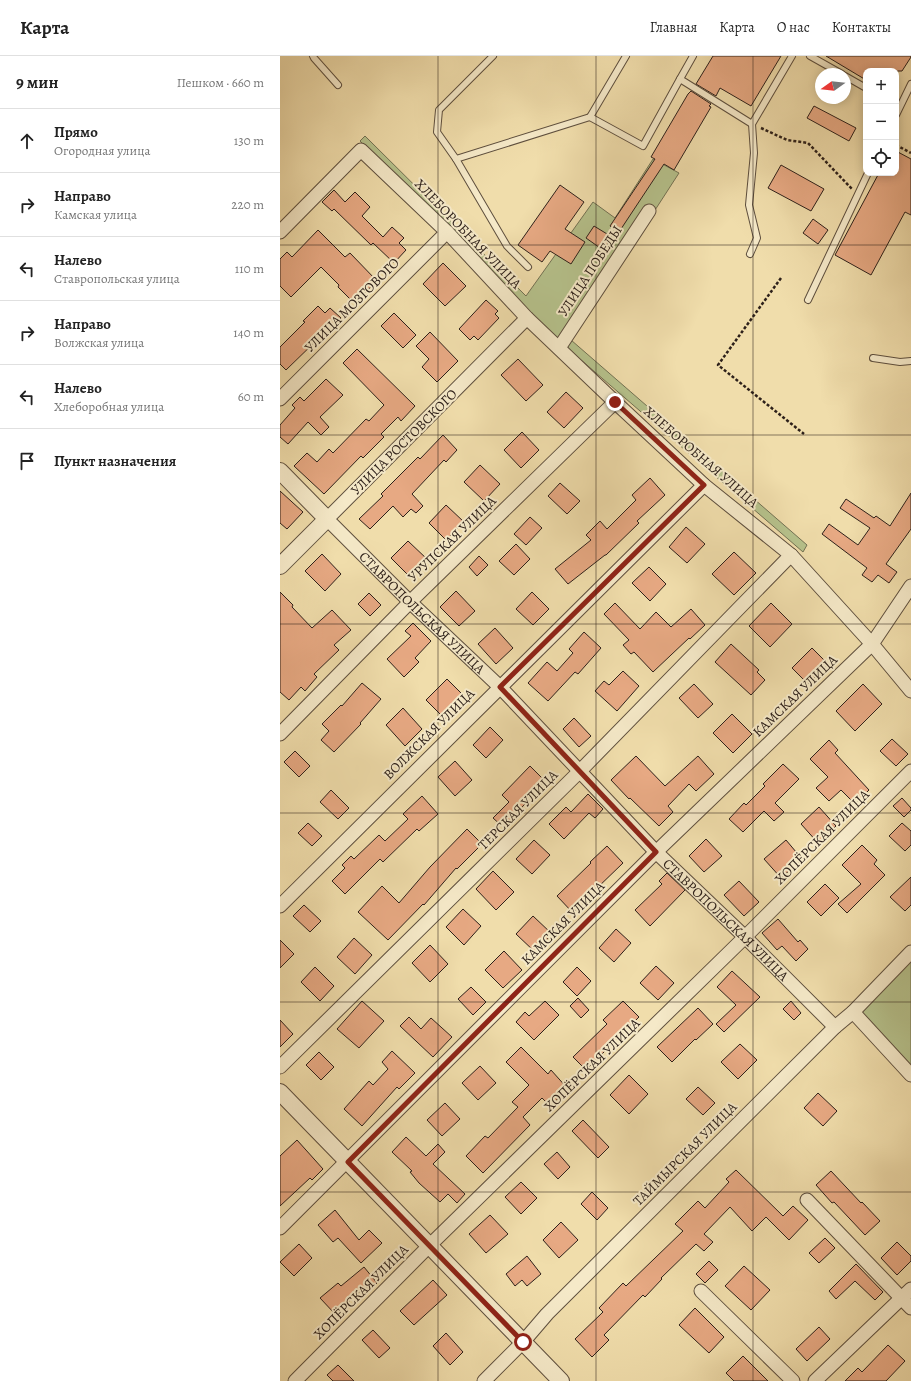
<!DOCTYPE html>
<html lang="ru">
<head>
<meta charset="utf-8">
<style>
	:root { --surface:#fff; --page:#f6f6f6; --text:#222; --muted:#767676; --line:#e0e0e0 }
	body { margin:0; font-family:Alegreya,serif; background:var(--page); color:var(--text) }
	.controls { position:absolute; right:12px; top:12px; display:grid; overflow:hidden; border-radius:8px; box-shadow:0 2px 10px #0003 }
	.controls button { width:36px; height:36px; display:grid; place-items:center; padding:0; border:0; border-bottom:1px solid var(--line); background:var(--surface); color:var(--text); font:20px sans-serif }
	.compass { position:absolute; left:535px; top:12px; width:36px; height:36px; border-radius:50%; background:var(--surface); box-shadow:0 2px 10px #0003; rotate:255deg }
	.stop { position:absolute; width:12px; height:12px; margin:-9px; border:3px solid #8f2418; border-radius:50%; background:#fff }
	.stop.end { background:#8f2418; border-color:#fff; box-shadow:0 1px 4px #0008 }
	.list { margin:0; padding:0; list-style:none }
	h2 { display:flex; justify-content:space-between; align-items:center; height:52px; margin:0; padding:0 16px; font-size:17px }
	h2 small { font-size:13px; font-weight:400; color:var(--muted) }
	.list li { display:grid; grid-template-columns:26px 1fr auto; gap:12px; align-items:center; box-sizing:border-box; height:64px; padding:0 16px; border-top:1px solid var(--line) }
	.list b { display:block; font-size:15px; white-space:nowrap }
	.list p { margin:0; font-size:13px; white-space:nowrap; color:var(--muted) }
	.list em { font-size:13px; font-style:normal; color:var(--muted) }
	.icon { flex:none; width:22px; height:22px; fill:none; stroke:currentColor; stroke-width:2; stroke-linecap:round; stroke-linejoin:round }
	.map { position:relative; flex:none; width:631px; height:1325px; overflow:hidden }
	header { display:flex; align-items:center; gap:24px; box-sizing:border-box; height:56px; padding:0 20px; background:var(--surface); border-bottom:1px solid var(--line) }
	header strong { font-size:19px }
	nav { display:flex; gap:22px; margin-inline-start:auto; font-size:14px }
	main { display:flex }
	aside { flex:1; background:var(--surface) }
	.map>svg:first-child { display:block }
	.green { fill:#b6c28c; stroke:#727153 }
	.building { fill:#e7a983; stroke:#2d201a }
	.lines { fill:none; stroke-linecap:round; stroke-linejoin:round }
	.service-casing { stroke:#5e4f3e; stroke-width:8 }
	.minor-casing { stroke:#5e4f3e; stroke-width:15 }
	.tertiary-casing { stroke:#5e4f3e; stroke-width:18 }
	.path { stroke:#2d201a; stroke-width:2.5; stroke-dasharray:3 2; stroke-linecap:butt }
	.service { stroke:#f5e9c8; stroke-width:6 }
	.minor { stroke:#f5e9c8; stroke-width:13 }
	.tertiary { stroke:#f5e9c8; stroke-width:16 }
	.route { stroke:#8f2418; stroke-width:5 }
	.grid { fill:none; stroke:#2d201a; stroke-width:1; stroke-opacity:0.55 }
	.labels { text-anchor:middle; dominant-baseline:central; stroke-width:4; stroke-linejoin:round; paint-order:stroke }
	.street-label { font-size:14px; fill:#2d201a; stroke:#f5e9c8 }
</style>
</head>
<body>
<header>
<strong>Карта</strong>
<nav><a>Главная</a><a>Карта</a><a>О нас</a><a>Контакты</a></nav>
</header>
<main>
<aside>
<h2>9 мин<small>Пешком · 660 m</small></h2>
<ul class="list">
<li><svg class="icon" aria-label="ahead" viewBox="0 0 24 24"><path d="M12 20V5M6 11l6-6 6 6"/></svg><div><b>Прямо</b><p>Огородная улица</p></div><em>130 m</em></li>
<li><svg class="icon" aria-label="right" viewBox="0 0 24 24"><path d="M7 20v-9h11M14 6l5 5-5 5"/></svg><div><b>Направо</b><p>Камская улица</p></div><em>220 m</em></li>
<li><svg class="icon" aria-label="left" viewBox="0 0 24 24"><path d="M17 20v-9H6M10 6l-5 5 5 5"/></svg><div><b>Налево</b><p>Ставропольская улица</p></div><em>110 m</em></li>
<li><svg class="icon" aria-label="right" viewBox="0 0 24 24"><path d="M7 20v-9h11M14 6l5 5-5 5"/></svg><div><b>Направо</b><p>Волжская улица</p></div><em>140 m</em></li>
<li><svg class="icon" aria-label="left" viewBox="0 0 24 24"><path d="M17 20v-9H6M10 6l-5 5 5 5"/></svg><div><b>Налево</b><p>Хлеборобная улица</p></div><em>60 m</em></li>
<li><svg class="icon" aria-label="arrive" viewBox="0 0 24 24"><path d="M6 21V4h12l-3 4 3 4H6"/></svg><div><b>Пункт назначения</b></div></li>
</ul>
</aside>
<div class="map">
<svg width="631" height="1325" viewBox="0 0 631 1325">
	<rect width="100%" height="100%" fill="#f0ddab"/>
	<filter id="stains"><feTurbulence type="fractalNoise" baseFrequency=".005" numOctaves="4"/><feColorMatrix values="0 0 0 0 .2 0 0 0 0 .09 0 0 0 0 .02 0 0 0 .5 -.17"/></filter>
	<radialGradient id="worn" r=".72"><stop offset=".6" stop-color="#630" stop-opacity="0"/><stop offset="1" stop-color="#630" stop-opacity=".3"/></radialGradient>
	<g class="green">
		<path d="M85,80L246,240L313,146L335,162L373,103L399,117L291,284L527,489L523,496L271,278L80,85Z"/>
		<path d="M631,904V1015L579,958Z"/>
	</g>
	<g class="building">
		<path d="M433,0H501L471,50L440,32L436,40L416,28Z"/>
		<path d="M546,0H631V1L622,15H586V24Z"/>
		<path d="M411,35L431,48L429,50L431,51L394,114L384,108L339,176L330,170L375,103L371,101L408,38Z"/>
		<path d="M534,50L576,72L569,85L527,62Z"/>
		<path d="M616,95L631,103V159L625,156L591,219L555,199L599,117H616Z"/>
		<path d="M501,109L544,133L531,155L488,132Z"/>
		<path d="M280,129L304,146L285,173L305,186L291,208L270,195L262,206L238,189Z"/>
		<path d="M54,134L65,146L75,136L90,151L82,160L103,181L112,171L124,182L119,187L126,194L114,207L93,187L91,189L54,153L52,155L42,146Z"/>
		<path d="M533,163L548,174L538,188L523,177Z"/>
		<path d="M314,170L332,181L323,194L306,182Z"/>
		<path d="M38,174L65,201L70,197L97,225L74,247L58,231L59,229L41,211L11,241L0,230V203L7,196L12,201Z"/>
		<path d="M163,207L186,230L165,250L143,228Z"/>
		<path d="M206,244L218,255L215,258L219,262L198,284L194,280L190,284L179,273Z"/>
		<path d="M38,250L45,257L50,252L61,262L42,282L40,281L6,314L0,308V291L25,266L23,265Z"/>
		<path d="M114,257L136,279L123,292L101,270Z"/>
		<path d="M150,276L178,305L157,326L142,311L149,303L136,290Z"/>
		<path d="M77,293L135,350L121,365L118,361L101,378L104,381L83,402L81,400L44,438L14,410L27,397L37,406L49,393L53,397L86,363L89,365L104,349L63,307Z"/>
		<path d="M238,303L263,329L246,345L221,319Z"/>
		<path d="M46,323L63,339L40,361L49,371L41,379L28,366L8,388L0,381V369L15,352L12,349L20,341L24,345Z"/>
		<path d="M286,336L303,352L284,372L267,356Z"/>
		<path d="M242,376L259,394L241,412L224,394Z"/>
		<path d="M163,379L177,394L166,406L164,404L132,438L143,450L136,457L131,453L123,461L113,450L90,473L79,463L103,440L101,438L138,401L140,403Z"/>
		<path d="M200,409L220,428L204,445L184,426Z"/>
		<path d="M370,422L385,439L357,465L359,467L326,499H325L288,528L275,513L311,484L306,479L320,465L327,473L356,444L352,439Z"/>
		<path d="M280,427L300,445L287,458L268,440Z"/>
		<path d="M0,435L23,456L7,473L0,467Z"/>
		<path d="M631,437V473L606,508L617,516L609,527L598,519L592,526L582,519L587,512L542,478L549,468L578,489L590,472L560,452L566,443L594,462L596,460L610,470Z"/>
		<path d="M166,449L184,466L166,484L149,467Z"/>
		<path d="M250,461L262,472L246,489L234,478Z"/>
		<path d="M406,471L425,488L407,507L389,491Z"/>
		<path d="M128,485L148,504L130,521L111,502Z"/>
		<path d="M236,488L250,503L234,519L219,505Z"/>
		<path d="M454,496L476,517L454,539L432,518Z"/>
		<path d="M42,498L61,518L45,535L25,515Z"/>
		<path d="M199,500L208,509L197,520L189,511Z"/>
		<path d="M369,511L386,528L370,545L352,527Z"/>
		<path d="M176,535L195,555L179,570L160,551Z"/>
		<path d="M0,536L13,549L12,551L32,572L52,554L71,574L54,589L59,594L34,618L37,621L25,635L21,631L9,644L0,636Z"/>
		<path d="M252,536L269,553L253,569L236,553Z"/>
		<path d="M89,537L101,549L90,560L78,548Z"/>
		<path d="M335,547L360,573L376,556L391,571L411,553L425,569L410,583L409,582L373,616L354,596L351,598L343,589L349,584L324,558Z"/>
		<path d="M491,547L512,568L490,591L469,570Z"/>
		<path d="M133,567L151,585L135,602L139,606L124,621L107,603L131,580L125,575Z"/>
		<path d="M215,572L233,592L216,608L198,588Z"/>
		<path d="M304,576L321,592L298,618L295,616L268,645L248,627L267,606L277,615L293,597L289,593Z"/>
		<path d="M451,588L479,614L477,616L485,624L471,639L435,606Z"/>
		<path d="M532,592L548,608L528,628L512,612Z"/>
		<path d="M343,615L359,630L337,655L315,635L324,625L329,629Z"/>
		<path d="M167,623L186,642L165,663L146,644Z"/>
		<path d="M82,627L101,643L80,667L81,668L54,696L41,684L49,675L42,668L61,649L62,650Z"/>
		<path d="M414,628L433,648L418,662L399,642Z"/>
		<path d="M583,628L602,648L575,675L556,655Z"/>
		<path d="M123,652L142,673L125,690L106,669Z"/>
		<path d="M452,658L472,678L453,697L433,677Z"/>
		<path d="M294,662L311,680L299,691L283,673Z"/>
		<path d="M210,671L223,684L206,702L193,689Z"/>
		<path d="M612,683L628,698L616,710L600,695Z"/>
		<path d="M549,684L558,694L555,697L589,734L575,748L561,734L549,745L536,732L548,721L530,703Z"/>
		<path d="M15,695L30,710L19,721L4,706Z"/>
		<path d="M356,700L385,730L418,700L434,718L416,735L409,728L388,750L393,756L379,770L350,742L349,743L331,724Z"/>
		<path d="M175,705L192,724L175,740L158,721Z"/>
		<path d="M503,708L519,723L495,747L504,756L494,765L484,755L463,776L449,763L464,747L466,749L485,730L483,728Z"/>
		<path d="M250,710L265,725L243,746L245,748L223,771L213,762L229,746L222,739Z"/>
		<path d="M51,734L69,752L58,763L40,746Z"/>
		<path d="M308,738L323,753L315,762L309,757L284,783L269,768L286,751L291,756Z"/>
		<path d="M142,740L158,758L139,775L137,773L103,806L100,803L65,838L52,825L65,812L62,809L71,800L74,803L99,779L105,785L128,763L123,758Z"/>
		<path d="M622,742L631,752V754L624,761L613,750Z"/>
		<path d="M539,751L556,770L538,787L521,768Z"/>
		<path d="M28,767L42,780L32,790L18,777Z"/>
		<path d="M622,767L631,775V789L625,795L609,780Z"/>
		<path d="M187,773L202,788L177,813L176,812L144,849L143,848L108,884L78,856L102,830L119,847L150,811Z"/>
		<path d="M426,783L442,800L424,816L409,800Z"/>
		<path d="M254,784L270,799L252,818L236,803Z"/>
		<path d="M506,784L522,803L501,822L484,803Z"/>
		<path d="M582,789L597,804L594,808L605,819L567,857L558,848L581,828L562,809Z"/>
		<path d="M327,790L343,807L314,835L315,836L293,857L277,840L311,807L310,806Z"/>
		<path d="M213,815L234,836L216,854L196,833Z"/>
		<path d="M387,817L405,834L370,870L355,854L382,828L379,825Z"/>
		<path d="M631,821V849L625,855L610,841Z"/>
		<path d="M459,825L479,846L464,860L444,839Z"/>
		<path d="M545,828L559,842L541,860L527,846Z"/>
		<path d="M24,849L41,865L30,876L13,860Z"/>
		<path d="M183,853L201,870L184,889L166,871Z"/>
		<path d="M253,860L272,878L255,896L236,878Z"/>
		<path d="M498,863L518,886L520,884L528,893L516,905L502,890L497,894L482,877Z"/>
		<path d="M336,873L351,887L334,906L319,892Z"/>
		<path d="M74,882L92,899L75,918L57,901Z"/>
		<path d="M0,884L14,898L0,912Z"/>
		<path d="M150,889L168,908L150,926L132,907Z"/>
		<path d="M224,895L242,914L223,932L205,914Z"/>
		<path d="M376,910L394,927L378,944L360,927Z"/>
		<path d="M35,911L54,930L40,945L21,926Z"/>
		<path d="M297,911L311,925L297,940L283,926Z"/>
		<path d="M452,915L480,941L444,976L436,968L456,949L437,931Z"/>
		<path d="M191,931L206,946L193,959L178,943Z"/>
		<path d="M298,942L309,954L301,962L290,950Z"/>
		<path d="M82,945L104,965L79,992L57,973Z"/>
		<path d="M265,945L279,959L254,984L236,966L245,956L249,960Z"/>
		<path d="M343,945L359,961L306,1014L293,1001L327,968L323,964Z"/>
		<path d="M511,945L521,957L514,964L503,953Z"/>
		<path d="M418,952L433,968L416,984L415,983L392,1006L377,991Z"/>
		<path d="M129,961L141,973L151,962L172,981L153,1001L120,970Z"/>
		<path d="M0,964L13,978L0,991Z"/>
		<path d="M460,988L477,1004L458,1023L441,1006Z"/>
		<path d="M241,991L268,1018L271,1014L288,1033L270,1050L262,1042L243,1061L250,1069L203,1117L186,1100L205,1080L208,1082L238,1051L232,1046L249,1029L226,1006Z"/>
		<path d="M112,995L135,1017L119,1033L117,1031L82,1070L64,1053L89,1025L93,1029L108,1013L102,1006Z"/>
		<path d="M39,996L54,1011L41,1024L26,1009Z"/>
		<path d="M200,1010L216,1027L198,1044L182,1027Z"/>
		<path d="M349,1019L368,1038L349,1058L330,1039Z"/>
		<path d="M418,1031L435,1047L423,1059L406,1043Z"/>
		<path d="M538,1037L557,1055L543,1070L524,1052Z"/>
		<path d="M165,1047L180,1063L162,1080L147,1064Z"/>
		<path d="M303,1064L329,1091L318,1102L292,1075Z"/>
		<path d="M126,1081L146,1100L158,1088L165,1096L153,1108L185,1138L177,1147L168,1138L160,1146L139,1127L130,1116L132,1115L112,1096Z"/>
		<path d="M17,1084L43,1113L32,1124L30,1122L0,1150V1100Z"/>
		<path d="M277,1096L290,1111L278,1123L264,1108Z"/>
		<path d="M456,1114L503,1160L513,1150L528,1164L509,1184L486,1161L472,1175L450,1151L424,1178L433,1186L424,1195L416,1188L381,1222L382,1223L365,1241L363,1239L324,1279L329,1284L312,1301L295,1283L323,1256L319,1252L343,1227L346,1230L403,1175L395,1168L418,1145L425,1152L449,1126L446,1123Z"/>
		<path d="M551,1115L581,1147L582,1146L600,1165L585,1179L554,1146L552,1147L536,1129Z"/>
		<path d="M241,1126L257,1142L241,1158L225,1141Z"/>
		<path d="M312,1136L328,1152L317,1164L301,1148Z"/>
		<path d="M55,1154L79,1184L89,1174L102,1187L81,1207L58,1182L53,1186L38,1169Z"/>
		<path d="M210,1159L228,1178L206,1197L189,1178Z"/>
		<path d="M281,1166L298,1184L279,1202L263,1184Z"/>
		<path d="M545,1182L555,1192L539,1207L529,1197Z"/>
		<path d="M617,1186L631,1200V1205L617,1219L601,1202Z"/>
		<path d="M19,1188L32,1202L14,1220L0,1206Z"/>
		<path d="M247,1200L261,1218L247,1230L242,1224L235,1230L226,1218Z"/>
		<path d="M429,1205L438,1214L425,1227L416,1218Z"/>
		<path d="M576,1208L603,1236L595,1244L575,1225L556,1243L549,1235Z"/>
		<path d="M464,1210L490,1234L471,1254L445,1230Z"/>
		<path d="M84,1211L97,1227L89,1234L86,1230L55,1258L40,1242L58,1227L61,1230Z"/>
		<path d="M153,1224L167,1239L134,1269L120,1255Z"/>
		<path d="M415,1252L444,1281L429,1297L399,1269Z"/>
		<path d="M539,1271L550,1283L527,1305L516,1293Z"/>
		<path d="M93,1274L110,1292L99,1302L82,1284Z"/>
		<path d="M166,1277L183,1296L170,1309L153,1290Z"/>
		<path d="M608,1289L625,1305L606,1325H565L578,1312L582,1316Z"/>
		<path d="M463,1300L488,1325H454L446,1317Z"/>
		<path d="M58,1309L74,1325H53L47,1319Z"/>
	</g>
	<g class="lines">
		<g class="service-casing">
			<g id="service">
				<path d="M33,0L34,2L58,29"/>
				<path d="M213,0L159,54L157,76L176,103L310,61L346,0"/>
				<path d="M413,0L400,23L472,68"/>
				<path d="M530,0L562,18"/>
				<path d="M565,20L586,32"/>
				<path d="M616,59L631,28"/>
				<path d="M310,61L363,90L400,23"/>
				<path d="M176,103L227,190L248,211"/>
				<path d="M470,198L477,182L469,149L474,97L472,68L512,0"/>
				<path d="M528,244L588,117"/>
				<path d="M593,302L620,306L631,305"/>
			</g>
		</g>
		<g class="minor-casing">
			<g id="minor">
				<path d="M0,176L81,94L167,176L247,262L335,346L424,429L511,499L592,588L631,635"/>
				<path id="s1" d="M247,262L47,463L130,546L220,631L376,796L465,881L555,971"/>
				<path d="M279,292L369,155"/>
				<path d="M0,343L167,176"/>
				<path d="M0,678L130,546L335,346"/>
				<path d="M0,850L424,429"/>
				<path d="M573,956L631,1019"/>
				<path d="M0,1011L300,715L511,499"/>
				<path d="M527,1144L631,1252"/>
				<path d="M0,1172L376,796L592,588L631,530"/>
				<path d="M421,1235L513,1325"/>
				<path d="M15,1325L149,1190L465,881L631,715"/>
				<path d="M204,1325L243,1286L267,1258L555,971L573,956L631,896"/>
				<path d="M535,1325L631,1233"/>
			</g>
		</g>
		<g class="tertiary-casing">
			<g id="tertiary">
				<path d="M0,415L47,463L0,510"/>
				<path d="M0,1036L281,1325"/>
			</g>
		</g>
		<g class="path">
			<path d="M481,72L507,84L528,87L572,133"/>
			<path d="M616,89L631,97"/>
			<path d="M501,222L438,309L524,378"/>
		</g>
		<use href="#service" class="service"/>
		<use href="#minor" class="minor"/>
		<use href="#tertiary" class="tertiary"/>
	</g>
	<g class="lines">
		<path class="route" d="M243,1286L68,1106L376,796L220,631L424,429L335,346"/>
	</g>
	<path class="grid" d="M158,0V1325M316,0V1325M473,0V1325M0,189H631M0,379H631M0,568H631M0,757H631M0,946H631M0,1136H631"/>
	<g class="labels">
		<g class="street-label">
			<text transform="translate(188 178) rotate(46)">ХЛЕБОРОБНАЯ УЛИЦА</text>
			<text transform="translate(310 215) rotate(-57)">УЛИЦА ПОБЕДЫ</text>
			<text transform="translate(72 249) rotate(-45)">УЛИЦА МОЗГОВОГО</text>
			<text transform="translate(124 386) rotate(-45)">УЛИЦА РОСТОВСКОГО</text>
			<text transform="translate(421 401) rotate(41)">ХЛЕБОРОБНАЯ УЛИЦА</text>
			<text transform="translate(172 483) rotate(-44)">УРУПСКАЯ УЛИЦА</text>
			<text stroke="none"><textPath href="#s1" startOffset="417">СТАВРОПОЛЬСКАЯ УЛИЦА</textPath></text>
			<text transform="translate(515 640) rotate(-44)">КАМСКАЯ УЛИЦА</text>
			<text transform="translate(149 678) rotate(-45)">ВОЛЖСКАЯ УЛИЦА</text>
			<text transform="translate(238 754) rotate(-45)">ТЕРСКАЯ УЛИЦА</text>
			<text transform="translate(542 781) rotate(-45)">ХОПЁРСКАЯ УЛИЦА</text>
			<text stroke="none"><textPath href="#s1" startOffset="849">СТАВРОПОЛЬСКАЯ УЛИЦА</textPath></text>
			<text transform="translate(283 867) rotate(-45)">КАМСКАЯ УЛИЦА</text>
			<text transform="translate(312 1009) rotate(-44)">ХОПЁРСКАЯ УЛИЦА</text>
			<text transform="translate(405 1098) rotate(-45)">ТАЙМЫРСКАЯ УЛИЦА</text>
			<text transform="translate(81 1236) rotate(-45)">ХОПЁРСКАЯ УЛИЦА</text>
		</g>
	</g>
	<rect width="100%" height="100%" filter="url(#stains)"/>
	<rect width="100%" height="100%" fill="url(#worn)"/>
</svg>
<div class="controls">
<button>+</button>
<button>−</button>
<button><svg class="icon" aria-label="locate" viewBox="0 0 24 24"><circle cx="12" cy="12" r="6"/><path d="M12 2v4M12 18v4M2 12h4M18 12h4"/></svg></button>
</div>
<svg class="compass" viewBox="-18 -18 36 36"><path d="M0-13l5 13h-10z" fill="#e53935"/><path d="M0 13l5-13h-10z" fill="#767676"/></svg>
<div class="stop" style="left:243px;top:1286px"></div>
<div class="stop end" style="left:335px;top:346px"></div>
</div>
</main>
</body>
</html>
